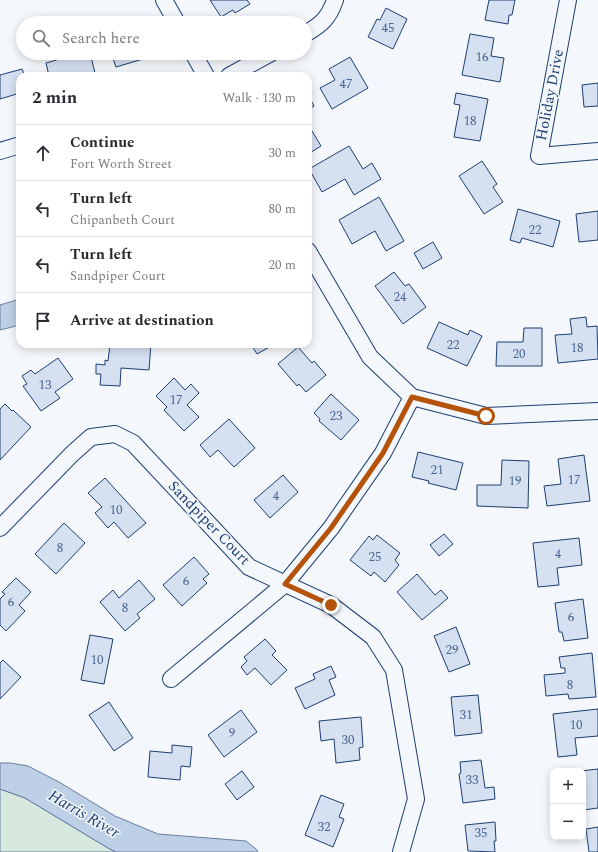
<!DOCTYPE html>
<html lang="en">
<head>
<meta charset="utf-8">
<style>
	:root { --surface:#fff; --page:#f7f7f7; --text:#2b2b33; --muted:#7c7c81; --line:#e1e1e2 }
	body { margin:0; font-family:Spectral,serif; background:var(--page); color:var(--text) }
	.controls { position:absolute; right:12px; bottom:12px; display:grid; overflow:hidden; border-radius:8px; box-shadow:0 2px 10px #0003 }
	.controls button { width:36px; height:36px; display:grid; place-items:center; padding:0; border:0; border-bottom:1px solid var(--line); background:var(--surface); color:var(--text); font:20px sans-serif }
	.stop { position:absolute; width:12px; height:12px; margin:-9px; border:3px solid #b45309; border-radius:50%; background:#fff }
	.stop.end { background:#b45309; border-color:#fff; box-shadow:0 1px 4px #0008 }
	.list { margin:0; padding:0; list-style:none }
	h2 { display:flex; justify-content:space-between; align-items:center; height:52px; margin:0; padding:0 16px; font-size:17px }
	h2 small { font-size:13px; font-weight:400; color:var(--muted) }
	.list li { display:grid; grid-template-columns:26px 1fr auto; gap:12px; align-items:center; box-sizing:border-box; height:56px; padding:0 16px; border-top:1px solid var(--line) }
	.list b { display:block; font-size:15px; white-space:nowrap }
	.list p { margin:0; font-size:13px; white-space:nowrap; color:var(--muted) }
	.list em { font-size:13px; font-style:normal; color:var(--muted) }
	.icon { flex:none; width:22px; height:22px; fill:none; stroke:currentColor; stroke-width:2; stroke-linecap:round; stroke-linejoin:round }
	.map { position:relative; flex:none; width:598px; height:852px; overflow:hidden }
	.search { position:absolute; background:var(--surface); box-shadow:0 2px 10px #0003; left:16px; top:16px; width:296px; height:44px; display:flex; align-items:center; gap:10px; box-sizing:border-box; padding:0 14px; border-radius:22px; color:var(--muted); font-size:15px }
	.panel { position:absolute; background:var(--surface); box-shadow:0 2px 10px #0003; left:16px; top:72px; width:296px; height:276px; border-radius:12px }
	.map>svg:first-child { display:block }
	.green { fill:#d7e8df; stroke:#687fa3 }
	.water { fill:#bed0e5; stroke:#687fa3 }
	.building { fill:#d5e0f0; stroke:#1d3f73 }
	.lines { fill:none; stroke-linecap:round; stroke-linejoin:round }
	.minor-casing { stroke:#1d3f73; stroke-width:18 }
	.minor { stroke:#f4f7fb; stroke-width:16 }
	.route { stroke:#b45309; stroke-width:5 }
	.labels { text-anchor:middle; dominant-baseline:central; stroke-width:3; stroke-linejoin:round; paint-order:stroke }
	.number-label { font-size:13px; fill:#4b6792 }
	.street-label { font-size:15px; fill:#1d3f73; stroke:#f4f7fb }
	.water-label { font-size:16px; font-style:italic; fill:#1d3f73; stroke:#f4f7fb }
</style>
</head>
<body>
<div class="map">
<svg width="598" height="852" viewBox="0 0 598 852">
	<rect width="100%" height="100%" fill="#f4f7fb"/>
	<path class="green" d="M0,789L25,798L108,848L116,852H0Z"/>
	<g class="water">
		<path d="M20,299V325L0,330V305Z"/>
		<path d="M0,763H10L28,766L59,782L115,816L158,834L246,841L256,849L258,852H116L108,848L25,798L0,789Z"/>
	</g>
	<g class="building">
		<path d="M210,0H247L250,4L235,13L233,10L221,17Z"/>
		<path d="M489,0H515L512,15H509L508,24L485,20Z"/>
		<path d="M386,8L407,19L393,49L368,37L377,19L380,20Z"/>
		<path d="M470,34L494,38L491,56L504,58L500,82L462,75Z"/>
		<path d="M80,53H90L95,73L87,76H49L46,63Z"/>
		<path d="M111,53H149L150,57L116,67Z"/>
		<path d="M350,57L368,88L332,109L320,88L335,80L329,69Z"/>
		<path d="M22,69L25,76H20V93L0,99V75Z"/>
		<path d="M598,83V106L584,107L582,85Z"/>
		<path d="M456,93L488,99L480,141L454,137L460,105L454,104Z"/>
		<path d="M308,95L314,106L308,110Z"/>
		<path d="M312,131L321,146L308,154V133Z"/>
		<path d="M349,146L363,169L372,163L381,179L354,195L345,179L322,192L309,169Z"/>
		<path d="M482,161L497,184L493,187L503,202L484,214L459,176Z"/>
		<path d="M379,197L404,241L386,251L375,231L352,244L339,220Z"/>
		<path d="M518,209L560,221L553,247L522,238L520,243L510,240Z"/>
		<path d="M598,211V240L579,242L576,214Z"/>
		<path d="M433,242L442,258L423,269L414,253Z"/>
		<path d="M394,272L405,286L409,284L426,307L403,324L375,286Z"/>
		<path d="M586,317L587,327L597,326L598,359L558,363L555,335L572,334L570,319Z"/>
		<path d="M439,322L468,335L470,330L482,336L467,366L427,348Z"/>
		<path d="M524,328H542V366H496L497,342H523Z"/>
		<path d="M110,344H151L149,370L121,368L120,386L100,385L101,374H96V364L105,365V360L108,361Z"/>
		<path d="M251,344H275L257,354Z"/>
		<path d="M298,347L312,363L314,361L326,375L306,392L299,384L297,386L278,364Z"/>
		<path d="M58,358L73,379L55,392L60,398L41,411L23,386L27,384L22,376L31,370L35,374Z"/>
		<path d="M174,378L185,390L191,384L199,393L187,405L199,417L184,431L164,410L167,407L156,396Z"/>
		<path d="M331,394L359,420L341,440L319,421L320,419L314,413Z"/>
		<path d="M5,404L12,411L13,410L31,427L0,460V409Z"/>
		<path d="M229,419L255,448L234,467L218,450L210,457L200,445Z"/>
		<path d="M418,452L463,463L456,490L428,483L429,481L412,477Z"/>
		<path d="M584,455L590,501L547,506L544,486L561,484L558,459Z"/>
		<path d="M502,460L529,461L528,508L477,506V485H501Z"/>
		<path d="M283,475L298,492L270,518L254,500Z"/>
		<path d="M105,478L146,523L128,538L114,522L108,528L95,513L102,507L88,493Z"/>
		<path d="M64,523L85,543L56,574L35,554Z"/>
		<path d="M444,534L453,544L439,556L430,545Z"/>
		<path d="M377,535L400,553L395,560L399,565L385,582L374,572L371,576L350,560L369,536L373,540Z"/>
		<path d="M579,538L582,565L557,568L559,585L538,587L533,543Z"/>
		<path d="M194,557L209,574L203,579L207,583L182,606L163,585Z"/>
		<path d="M417,574L435,595L441,590L448,598L422,620L397,592Z"/>
		<path d="M16,578L31,592L19,605L25,611L6,631L0,625V599L5,594L2,592Z"/>
		<path d="M139,580L155,599L137,614L140,618L125,631L100,602L113,590L119,598Z"/>
		<path d="M583,599L588,638L564,641L562,632H559L555,603Z"/>
		<path d="M456,627L470,664L449,672L434,636Z"/>
		<path d="M90,635L113,639L104,684L81,680Z"/>
		<path d="M265,639L276,651L272,655L287,670L271,685L255,668L247,675L241,667L247,661L244,657Z"/>
		<path d="M592,653L596,697L569,699L568,694L546,696L544,675L565,673V668H561L559,657Z"/>
		<path d="M3,660L21,677L0,699V663Z"/>
		<path d="M331,666L336,677L329,680L335,695L305,709L295,688L315,679L313,674Z"/>
		<path d="M478,695L482,733L455,736L451,697Z"/>
		<path d="M109,702L133,738L114,751L89,715Z"/>
		<path d="M598,709V736L575,738L577,755L558,757L553,714Z"/>
		<path d="M241,710L257,732L224,757L208,735Z"/>
		<path d="M361,717L363,747L359,748L360,760L336,763L334,739L321,741L319,721Z"/>
		<path d="M172,745L192,747L190,767L181,766L180,780L148,777L150,751L172,753Z"/>
		<path d="M481,760L485,788L494,787L495,799L463,803L459,774L461,773L460,762Z"/>
		<path d="M598,769V808L583,810V771H581Z"/>
		<path d="M242,771L254,787L237,800L225,784Z"/>
		<path d="M321,795L344,804L339,817L344,819L333,847L305,835Z"/>
		<path d="M495,822L496,841H494L495,852L468,851L465,825Z"/>
		<path d="M598,827V852H589L586,829Z"/>
	</g>
	<g class="lines">
		<g class="minor-casing">
			<g id="minor">
				<path d="M164,0L177,23"/>
				<path d="M568,0L539,156L598,151"/>
				<path d="M305,34C321,25 329,18 335,0"/>
				<path d="M193,53L206,76"/>
				<path d="M229,76L271,53"/>
				<path d="M0,151L20,145"/>
				<path d="M308,251L370,357L412,397L486,416L598,411"/>
				<path d="M0,528L72,454L91,437L115,434L133,443L249,567L331,605L373,637L394,670L416,799L401,852"/>
				<path d="M171,679L285,584L331,528L383,453L412,397"/>
			</g>
		</g>
		<use href="#minor" class="minor"/>
	</g>
	<g class="lines">
		<path class="route" d="M331,605L285,584L331,528L383,453L412,397L486,416"/>
	</g>
	<g class="labels">
		<g class="number-label">
			<text x="388" y="28">45</text>
			<text x="482" y="57">16</text>
			<text x="346" y="84">47</text>
			<text x="470" y="121">18</text>
			<text x="535" y="230">22</text>
			<text x="400" y="297">24</text>
			<text x="453" y="345">22</text>
			<text x="577" y="348">18</text>
			<text x="519" y="354">20</text>
			<text x="45" y="385">13</text>
			<text x="176" y="400">17</text>
			<text x="336" y="416">23</text>
			<text x="437" y="470">21</text>
			<text x="574" y="480">17</text>
			<text x="515" y="481">19</text>
			<text x="276" y="496">4</text>
			<text x="116" y="510">10</text>
			<text x="60" y="548">8</text>
			<text x="558" y="554">4</text>
			<text x="375" y="557">25</text>
			<text x="186" y="581">6</text>
			<text x="11" y="602">6</text>
			<text x="125" y="608">8</text>
			<text x="571" y="617">6</text>
			<text x="452" y="650">29</text>
			<text x="97" y="660">10</text>
			<text x="570" y="685">8</text>
			<text x="466" y="715">31</text>
			<text x="576" y="725">10</text>
			<text x="232" y="733">9</text>
			<text x="348" y="740">30</text>
			<text x="472" y="780">33</text>
			<text x="324" y="827">32</text>
			<text x="481" y="833">35</text>
		</g>
		<g class="street-label">
			<text transform="translate(550 95) rotate(-79)">Holiday Drive</text>
			<text transform="translate(209 523) rotate(46)">Sandpiper Court</text>
		</g>
		<g class="water-label">
			<text transform="translate(84 814) rotate(30)">Harris River</text>
		</g>
	</g>
</svg>
<div class="controls">
<button>+</button>
<button>−</button>
</div>
<div class="stop" style="left:486px;top:416px"></div>
<div class="stop end" style="left:331px;top:605px"></div>
<div class="search"><svg class="icon" aria-label="search" viewBox="0 0 24 24"><circle cx="10" cy="10" r="6"/><path d="M15 15l6 6"/></svg>Search here</div>
<section class="panel">
<h2>2 min<small>Walk · 130 m</small></h2>
<ul class="list">
<li><svg class="icon" aria-label="ahead" viewBox="0 0 24 24"><path d="M12 20V5M6 11l6-6 6 6"/></svg><div><b>Continue</b><p>Fort Worth Street</p></div><em>30 m</em></li>
<li><svg class="icon" aria-label="left" viewBox="0 0 24 24"><path d="M17 20v-9H6M10 6l-5 5 5 5"/></svg><div><b>Turn left</b><p>Chipanbeth Court</p></div><em>80 m</em></li>
<li><svg class="icon" aria-label="left" viewBox="0 0 24 24"><path d="M17 20v-9H6M10 6l-5 5 5 5"/></svg><div><b>Turn left</b><p>Sandpiper Court</p></div><em>20 m</em></li>
<li><svg class="icon" aria-label="arrive" viewBox="0 0 24 24"><path d="M6 21V4h12l-3 4 3 4H6"/></svg><div><b>Arrive at destination</b></div></li>
</ul>
</section>
</div>
</body>
</html>
